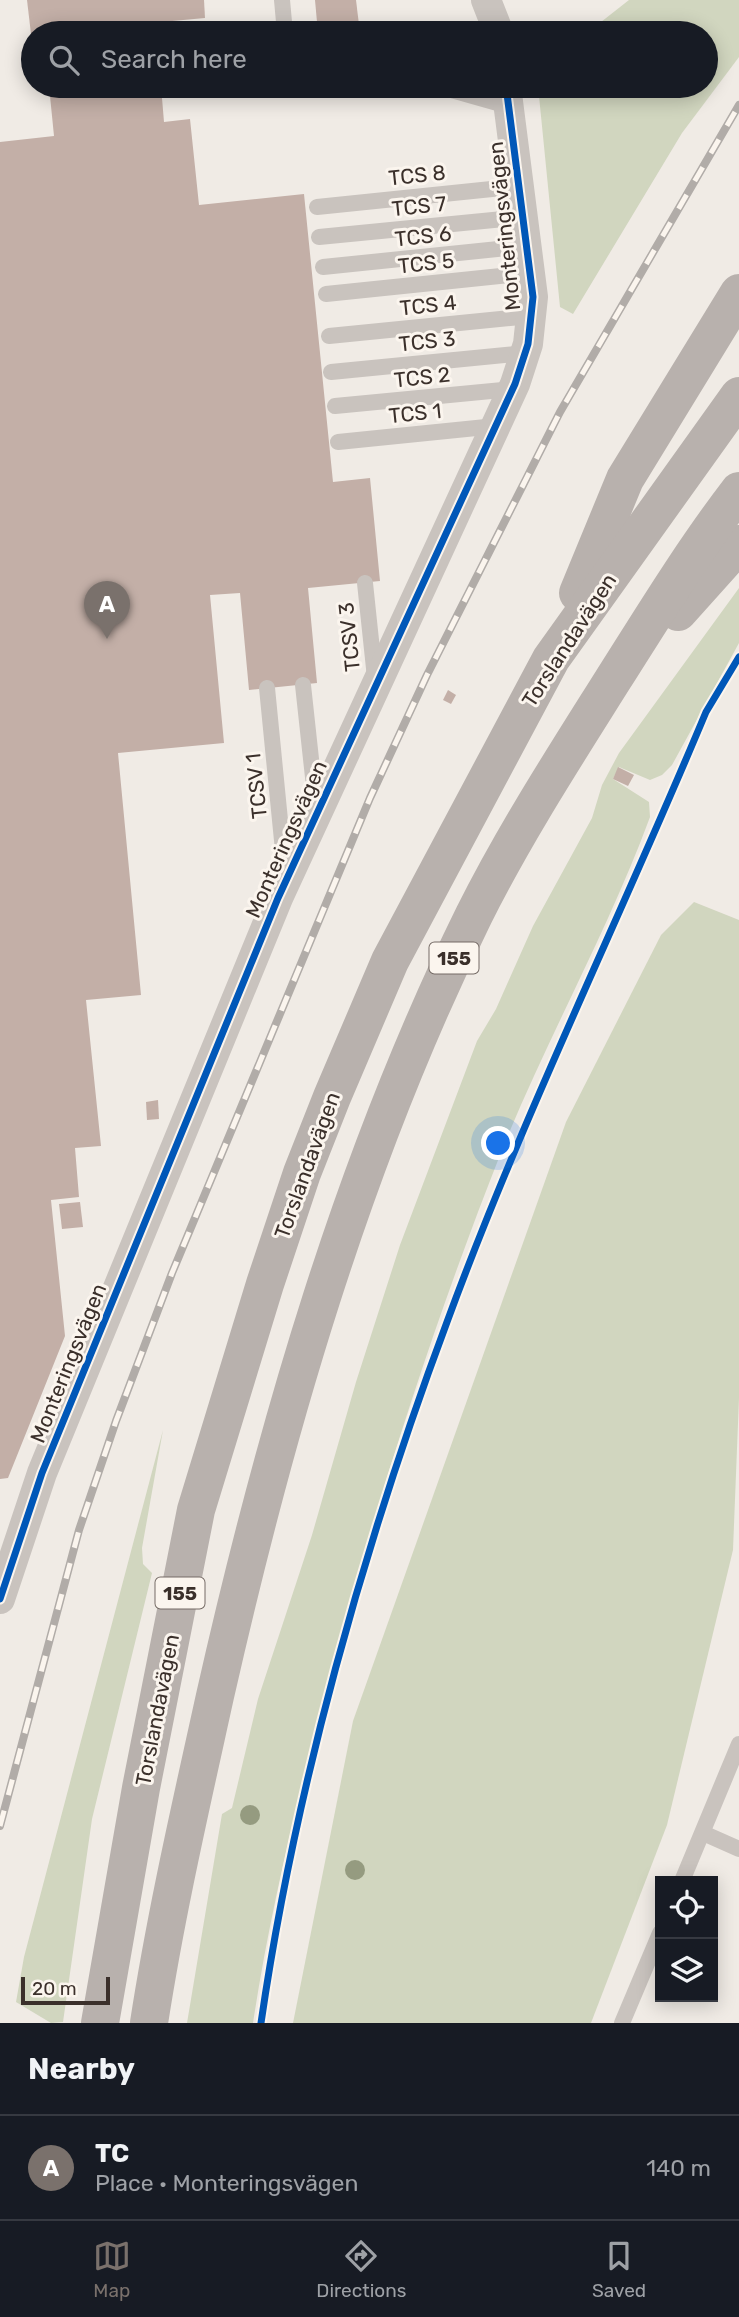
<!DOCTYPE html>
<html lang="en">
<head>
<meta charset="utf-8">
<style>
	:root { --surface:#171b24; --page:#20242c; --text:#f1f3f6; --muted:#9ea1a6; --line:#363941; --accent:#7a716c }
	body { margin:0; font-family:Rubik,sans-serif; background:var(--page); color:var(--text) }
	.controls { position:absolute; right:21px; bottom:21px; display:grid; overflow:hidden; border-radius:0px; box-shadow:0 4px 18px #0003 }
	.controls button { width:63px; height:63px; display:grid; place-items:center; padding:0; border:0; border-bottom:2px solid var(--line); background:var(--surface); color:var(--text); font:35px sans-serif }
	.scale { position:absolute; left:21px; bottom:18px; width:89px; box-sizing:border-box; padding-left:7px; border:4px solid #3b302b; border-top:0; font-size:19px; line-height:24px; white-space:nowrap; color:#3b302b; -webkit-text-stroke:5px #fbf5ee; paint-order:stroke }
	.you { position:absolute; left:499px; top:1144px; width:24px; height:24px; margin:-18px; border:5px solid #fff; border-radius:50%; background:#1a73e8; box-shadow:0 0 0 10px #1a73e833 }
	.badge { display:grid; place-items:center; width:46px; height:46px; border-radius:50%; background:var(--accent); color:#fff; font-size:23px; font-weight:700 }
	.pin { position:absolute; translate:-50% -58px; filter:drop-shadow(0 2px 4px #0008) }
	.pin::after { content:''; position:absolute; top:37px; width:24px; height:21px; background:inherit; clip-path:polygon(0 0,100% 0,50% 100%) }
	.list { margin:0; padding:0; list-style:none }
	h2 { display:flex; justify-content:space-between; align-items:center; height:91px; margin:0; padding:0 28px; font-size:30px }
	h2 small { font-size:23px; font-weight:400; color:var(--muted) }
	.list li { display:grid; grid-template-columns:46px 1fr auto; gap:21px; align-items:center; box-sizing:border-box; height:105px; padding:0 28px; border-top:2px solid var(--line) }
	.list b { display:block; font-size:26px; white-space:nowrap }
	.list p { margin:0; font-size:23px; white-space:nowrap; color:var(--muted) }
	.list em { font-size:23px; font-style:normal; color:var(--muted) }
	.icon { flex:none; width:38px; height:38px; fill:none; stroke:currentColor; stroke-width:2; stroke-linecap:round; stroke-linejoin:round }
	.map { position:relative; flex:none; width:739px; height:2023px; overflow:hidden }
	.search { position:absolute; background:var(--surface); box-shadow:0 4px 18px #0003; left:21px; right:21px; top:21px; height:77px; display:flex; align-items:center; gap:18px; box-sizing:border-box; padding:0 24px; border-radius:38px; color:var(--muted); font-size:26px }
	.sheet { height:196px; background:var(--surface) }
	nav { display:flex; justify-content:space-around; align-items:center; box-sizing:border-box; height:98px; border-top:2px solid var(--line); background:var(--surface); font-size:19px; color:var(--muted) }
	nav a { display:grid; justify-items:center; gap:4px }
	nav .on { color:var(--accent) }
	.map>svg:first-child { display:block }
	.green { fill:#d1d6bf }
	.building { fill:#c3afa7 }
	.lines { fill:none; stroke-linecap:round; stroke-linejoin:round }
	.service { stroke:#c9c3be; stroke-width:16 }
	.minor { stroke:#c9c3be; stroke-width:30 }
	.primary { stroke:#b8b1ad; stroke-width:38 }
	.rail-casing { stroke:#b1aca8; stroke-width:8 }
	.rail { stroke:#fbf5ee; stroke-width:5; stroke-dasharray:16; stroke-linecap:butt }
	.cycleway-casing { stroke:#fbf5ee; stroke-width:11 }
	.cycleway { stroke:#0057b8; stroke-width:7 }
	.tree { fill:#959b80 }
	.labels { text-anchor:middle; dominant-baseline:central; stroke-width:6; stroke-linejoin:round; paint-order:stroke }
	.shield { fill:#fbf5ee; stroke:#756b66; stroke-width:2 }
	.shield-label { font-size:19px; font-weight:bold; fill:#3b302b }
	.street-label { font-size:21px; fill:#3b302b; stroke:#fbf5ee }
</style>
</head>
<body>
<div class="map">
<svg width="739" height="2023" viewBox="0 0 739 2023">
	<rect width="100%" height="100%" fill="#f0ebe5"/>
	<g class="green">
		<path d="M629,0H739V57L682,133L573,314L560,307L538,86H706V33H587Z"/>
		<path d="M739,588V643L672,765L662,775L650,780L619,767L613,779L649,802L650,817C608,931 547,1038 502,1150C432,1327 374,1508 326,1692C297,1801 270,1911 253,2023H187L222,1814L232,1808L258,1699L312,1535L356,1382L400,1245L477,1041L496,1009L533,926L592,818L602,785L619,753Z"/>
		<path d="M694,902L739,920V1398L733,1550L667,1825L591,2023H293L353,1721L566,1122L661,935Z"/>
		<path d="M163,1430L142,1548L143,1564L152,1573L92,1819L63,2022L51,2023L16,2002L24,1957Z"/>
	</g>
	<g class="building">
		<path d="M27,0H204L205,18L31,34Z"/>
		<path d="M315,0H356L360,33H318Z"/>
		<path d="M155,25L156,33H93V31Z"/>
		<path d="M49,86H161L164,122L190,119L199,205L304,194L333,482L370,478L380,581L308,588L317,683L249,690L240,593L210,595L224,743L118,753L141,995L86,1000L101,1146L75,1148L79,1197L51,1200L65,1336L8,1478L0,1479V142L54,136Z"/>
		<path d="M448,690L456,695L451,704L443,700Z"/>
		<path d="M618,767L634,775L628,786L613,779Z"/>
		<path d="M158,1100L159,1119L147,1120L146,1102Z"/>
		<path d="M80,1202L83,1227L62,1229L59,1204Z"/>
	</g>
	<g class="lines">
		<g class="service">
			<path d="M282,0L285,33"/>
			<path d="M410,86L448,89L508,106"/>
			<path d="M317,207L521,186"/>
			<path d="M319,237L524,217"/>
			<path d="M323,267L527,246"/>
			<path d="M326,294L530,273"/>
			<path d="M329,336L531,316"/>
			<path d="M331,372L526,353"/>
			<path d="M335,406L513,389"/>
			<path d="M338,442L496,426"/>
			<path d="M365,583L375,678"/>
			<path d="M303,685L316,805"/>
			<path d="M267,688L285,871"/>
			<path d="M703,1833L739,1849"/>
			<path d="M682,1881L739,1744"/>
			<path d="M622,2023L660,1933"/>
		</g>
		<g class="minor">
			<path d="M486,0L499,33"/>
			<path d="M0,1599L42,1473L278,898L515,384L528,344L533,297L506,86"/>
		</g>
		<g class="primary">
			<path d="M578,593L625,479L739,293"/>
			<path d="M678,612L739,544"/>
			<path d="M100,2023L141,1788L196,1510L265,1284L302,1173L332,1097L390,961L551,659L739,396"/>
			<path d="M149,2023C166,1913 191,1805 215,1696C275,1431 353,1160 474,915C515,833 565,756 614,678C654,615 693,551 739,491"/>
		</g>
		<g class="rail-casing">
			<path id="rail" d="M0,1826L79,1530L116,1421L172,1273L370,798L427,675L560,412L739,105"/>
		</g>
		<use href="#rail" class="rail"/>
		<g class="cycleway-casing">
			<g id="cycleway">
				<path d="M0,1599L42,1473L278,898L515,384L528,344L533,297L506,86"/>
				<path d="M261,2023C295,1789 364,1544 447,1322C523,1115 621,916 706,712L739,657"/>
			</g>
		</g>
		<use href="#cycleway" class="cycleway"/>
	</g>
	<g class="tree">
		<circle cx="250" cy="1815" r="10"/>
		<circle cx="355" cy="1870" r="10"/>
	</g>
	<g class="labels">
		<g class="shield">
			<rect x="429.5" y="942.5" width="49" height="31" rx="5"/>
			<rect x="155.5" y="1577.5" width="49" height="31" rx="5"/>
		</g>
		<g class="shield-label">
			<text x="454" y="958">155</text>
			<text x="180" y="1593">155</text>
		</g>
		<g class="street-label">
			<text transform="translate(417 175) rotate(-6)">TCS 8</text>
			<text transform="translate(419 206) rotate(-6)">TCS 7</text>
			<text transform="translate(504 226) rotate(-96)">Monteringsvägen</text>
			<text transform="translate(423 236) rotate(-6)">TCS 6</text>
			<text transform="translate(426 263) rotate(-6)">TCS 5</text>
			<text transform="translate(428 305) rotate(-6)">TCS 4</text>
			<text transform="translate(427 341) rotate(-6)">TCS 3</text>
			<text transform="translate(422 377) rotate(-6)">TCS 2</text>
			<text transform="translate(415 413) rotate(-6)">TCS 1</text>
			<text transform="translate(349 637) rotate(-96)">TCSV 3</text>
			<text transform="translate(569 640) rotate(-57)">Torslandavägen</text>
			<text transform="translate(256 786) rotate(-96)">TCSV 1</text>
			<text transform="translate(286 839) rotate(-66)">Monteringsvägen</text>
			<text transform="translate(307 1165) rotate(-70)">Torslandavägen</text>
			<text transform="translate(68 1363) rotate(-68)">Monteringsvägen</text>
			<text transform="translate(157 1710) rotate(-79)">Torslandavägen</text>
		</g>
	</g>
</svg>
<div class="controls">
<button><svg class="icon" aria-label="locate" viewBox="0 0 24 24"><circle cx="12" cy="12" r="6"/><path d="M12 2v4M12 18v4M2 12h4M18 12h4"/></svg></button>
<button><svg class="icon" aria-label="layers" viewBox="0 0 24 24"><path d="M12 4l9 5-9 5-9-5zM3 14l9 5 9-5"/></svg></button>
</div>
<div class="scale">20 m</div>
<div class="you"></div>
<div class="pin badge" style="left:107px;top:639px">A</div>
<div class="search"><svg class="icon" aria-label="search" viewBox="0 0 24 24"><circle cx="10" cy="10" r="6"/><path d="M15 15l6 6"/></svg>Search here</div>
</div>
<section class="sheet">
<h2>Nearby<small></small></h2>
<ul class="list">
<li><span class="badge">A</span><div><b>TC</b><p>Place · Monteringsvägen</p></div><em>140 m</em></li>
</ul>
</section>
<nav>
<a class="on"><svg class="icon" aria-label="map" viewBox="0 0 24 24"><path d="M3 6l6-2 6 2 6-2v14l-6 2-6-2-6 2zM9 4v14M15 6v14"/></svg>Map</a>
<a><svg class="icon" aria-label="directions" viewBox="0 0 24 24"><path d="M12 3l9 9-9 9-9-9zM9 14v-3h6M13 9l2 2-2 2"/></svg>Directions</a>
<a><svg class="icon" aria-label="saved" viewBox="0 0 24 24"><path d="M7 4h10v16l-5-4-5 4z"/></svg>Saved</a>
</nav>
</body>
</html>
